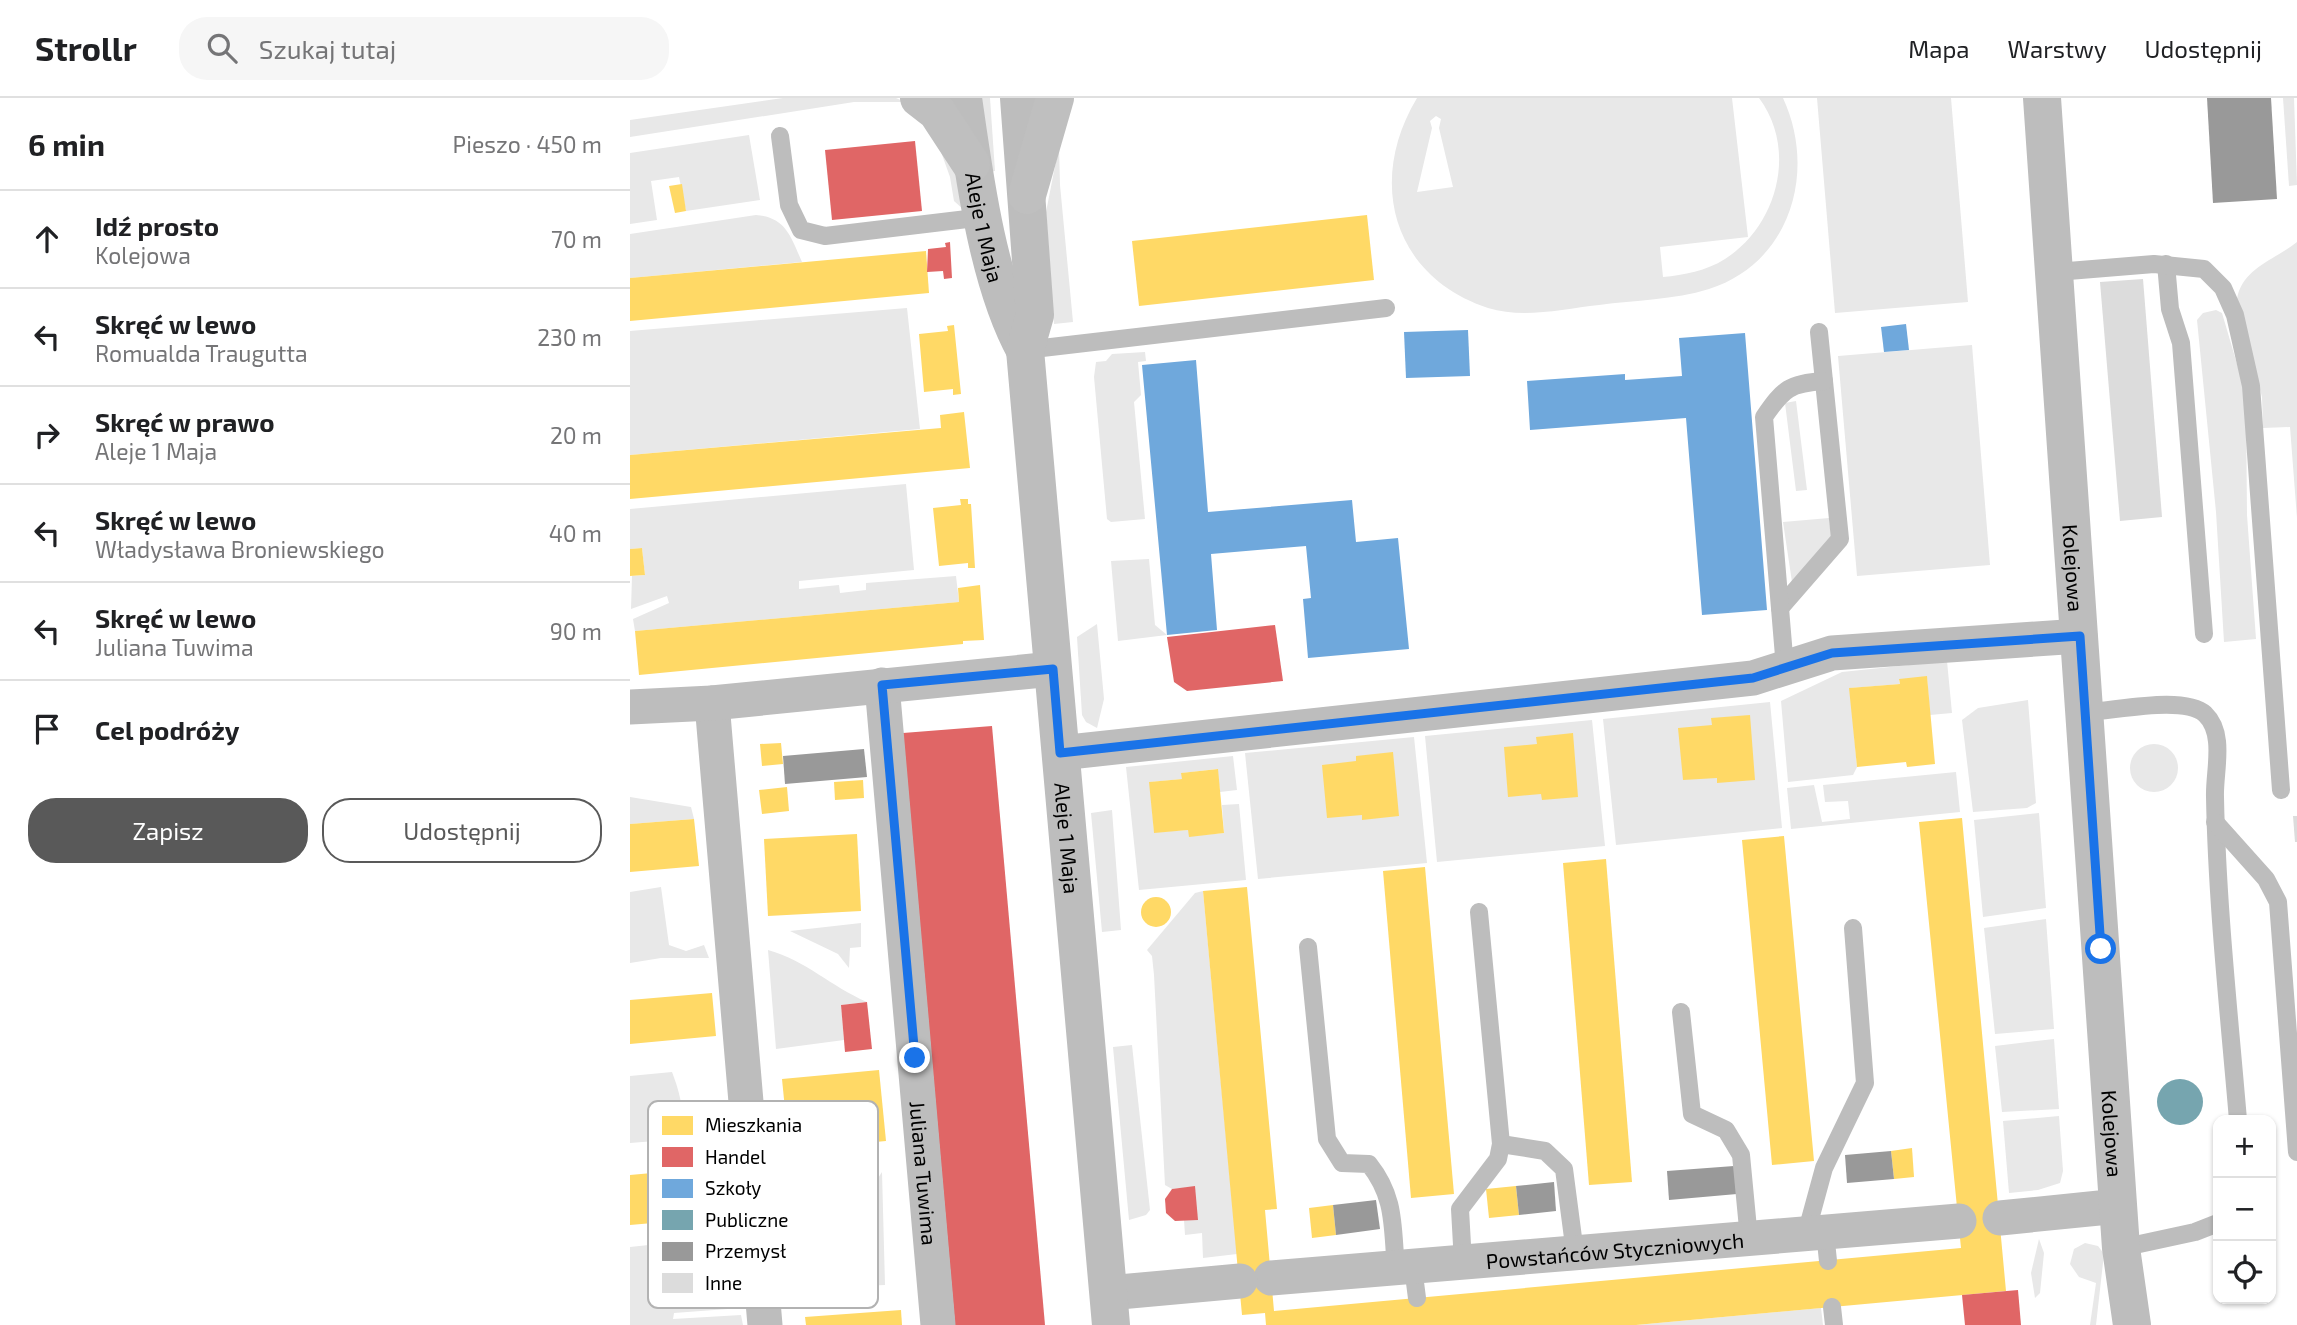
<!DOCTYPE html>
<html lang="pl">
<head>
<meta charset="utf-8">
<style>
	:root { --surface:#fff; --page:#f6f6f6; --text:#202124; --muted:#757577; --line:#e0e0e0; --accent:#595959 }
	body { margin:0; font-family:"Exo 2",sans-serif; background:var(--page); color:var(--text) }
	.controls { position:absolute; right:21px; bottom:21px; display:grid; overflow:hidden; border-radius:14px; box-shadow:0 2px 5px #0004 }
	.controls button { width:63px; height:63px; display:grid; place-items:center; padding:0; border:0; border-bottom:2px solid var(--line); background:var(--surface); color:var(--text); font:35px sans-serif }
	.stop { position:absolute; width:21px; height:21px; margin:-16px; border:5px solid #1a73e8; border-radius:50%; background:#fff }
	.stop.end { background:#1a73e8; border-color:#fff; box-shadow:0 2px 7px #0008 }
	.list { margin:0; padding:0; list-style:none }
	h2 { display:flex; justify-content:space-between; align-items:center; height:91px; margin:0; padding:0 28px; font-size:30px }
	h2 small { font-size:23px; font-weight:400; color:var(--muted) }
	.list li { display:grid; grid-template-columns:46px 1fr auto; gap:21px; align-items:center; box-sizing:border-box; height:98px; padding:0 28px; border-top:2px solid var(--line) }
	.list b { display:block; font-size:26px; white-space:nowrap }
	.list p { margin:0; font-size:23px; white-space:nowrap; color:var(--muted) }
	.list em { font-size:23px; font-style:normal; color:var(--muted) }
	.actions { display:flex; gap:14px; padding:21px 28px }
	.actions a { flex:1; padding:16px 0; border:2px solid var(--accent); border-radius:28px; text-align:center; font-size:24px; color:var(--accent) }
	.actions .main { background:var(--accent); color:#fff }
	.icon { flex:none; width:38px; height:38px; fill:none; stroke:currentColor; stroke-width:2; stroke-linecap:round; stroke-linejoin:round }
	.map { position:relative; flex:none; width:1667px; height:1227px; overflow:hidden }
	header { display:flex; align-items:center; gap:42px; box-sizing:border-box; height:98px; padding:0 35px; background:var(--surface); border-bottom:2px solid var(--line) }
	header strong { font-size:33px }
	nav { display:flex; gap:38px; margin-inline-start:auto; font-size:24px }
	.search { width:490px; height:63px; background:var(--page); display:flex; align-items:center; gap:18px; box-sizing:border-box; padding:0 24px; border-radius:28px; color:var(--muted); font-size:26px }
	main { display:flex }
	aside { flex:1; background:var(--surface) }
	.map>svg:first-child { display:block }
	.green { fill:#e8e8e8; fill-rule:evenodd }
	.homes { fill:#ffd966 }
	.shops { fill:#e06666 }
	.schools { fill:#6fa8dc }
	.public { fill:#76a5af }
	.industry { fill:#999 }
	.building { fill:#dcdcdc }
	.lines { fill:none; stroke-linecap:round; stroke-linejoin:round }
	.service { stroke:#bdbdbd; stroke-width:18 }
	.minor { stroke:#bdbdbd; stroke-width:35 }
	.tertiary { stroke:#bdbdbd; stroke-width:38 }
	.secondary { stroke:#bfbfbf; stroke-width:38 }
	.route { stroke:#1a73e8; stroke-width:9 }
	.labels { text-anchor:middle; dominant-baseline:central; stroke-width:7; stroke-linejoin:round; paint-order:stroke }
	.street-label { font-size:21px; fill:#000; stroke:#fff }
	.key { fill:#fff; stroke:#b2b2b2; stroke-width:2 }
	.key-label { font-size:19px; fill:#000 }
</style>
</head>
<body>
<header>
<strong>Strollr</strong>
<div class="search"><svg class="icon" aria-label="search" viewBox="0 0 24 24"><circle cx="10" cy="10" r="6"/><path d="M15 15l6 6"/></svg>Szukaj tutaj</div>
<nav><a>Mapa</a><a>Warstwy</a><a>Udostępnij</a></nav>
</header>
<main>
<aside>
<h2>6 min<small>Pieszo · 450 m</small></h2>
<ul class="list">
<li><svg class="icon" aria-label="ahead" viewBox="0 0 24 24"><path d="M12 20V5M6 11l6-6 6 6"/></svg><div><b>Idź prosto</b><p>Kolejowa</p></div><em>70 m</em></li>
<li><svg class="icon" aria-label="left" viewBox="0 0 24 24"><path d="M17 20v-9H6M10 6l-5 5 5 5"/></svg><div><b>Skręć w lewo</b><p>Romualda Traugutta</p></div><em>230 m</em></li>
<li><svg class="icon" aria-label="right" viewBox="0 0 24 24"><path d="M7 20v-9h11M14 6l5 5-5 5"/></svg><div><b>Skręć w prawo</b><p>Aleje 1 Maja</p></div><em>20 m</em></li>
<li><svg class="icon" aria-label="left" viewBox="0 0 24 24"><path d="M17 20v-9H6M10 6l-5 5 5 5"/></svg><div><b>Skręć w lewo</b><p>Władysława Broniewskiego</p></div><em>40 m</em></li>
<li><svg class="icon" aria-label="left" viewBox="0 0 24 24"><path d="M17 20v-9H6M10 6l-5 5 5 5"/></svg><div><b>Skręć w lewo</b><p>Juliana Tuwima</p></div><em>90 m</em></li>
<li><svg class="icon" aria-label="arrive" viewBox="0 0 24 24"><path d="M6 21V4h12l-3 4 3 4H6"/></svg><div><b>Cel podróży</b></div></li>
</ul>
<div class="actions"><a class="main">Zapisz</a><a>Udostępnij</a></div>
</aside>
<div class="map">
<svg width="1667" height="1227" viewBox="0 0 1667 1227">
	<rect width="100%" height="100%" fill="#fff"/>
	<g class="green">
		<path d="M153,0H266L275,4H224L0,39V22Z"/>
		<path d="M349,0H360L365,73L358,74Z"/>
		<path d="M787,0H1102L1118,139L1030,149L1033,179C1054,177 1076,173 1095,161C1147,128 1168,52 1129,0H1153C1187,73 1161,165 1079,191C1044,202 1005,202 969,207C933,211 893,221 858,210C762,178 737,83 787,0ZM806,18L811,21L809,30L823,89L787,94L802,30L800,23Z"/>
		<path d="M1187,0H1321L1338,204L1205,215Z"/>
		<path d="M1653,0H1664L1667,87L1659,88Z"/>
		<path d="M300,23L326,69L333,111L324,103L320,79Z"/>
		<path d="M119,37L130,102L56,113L49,79L21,83L27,122L0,126V55Z"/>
		<path d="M429,48L430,87L443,224L424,226L416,114Z"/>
		<path d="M126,117C156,119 161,139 172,164L0,180V136Z"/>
		<path d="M1667,144V420L1660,329L1633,330L1632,299L1607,201C1612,170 1645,162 1667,144Z"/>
		<path d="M277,210L290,331L0,357V233Z"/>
		<path d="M1586,212L1592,215L1612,283L1616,310L1617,417L1626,541L1594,544L1586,414L1567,222L1573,215Z"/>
		<path d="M1342,247L1360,467L1227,478L1208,258Z"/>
		<path d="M515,254L516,263L508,264L511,297L504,304L515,421L481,424L477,421L464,279L466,264L476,263L482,256Z"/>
		<path d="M1166,303L1177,392L1166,393L1155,305Z"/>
		<path d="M276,386L284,472L169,483V491L209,487L210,495L236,492V485L326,478L329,504L5,533L3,521L39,505L37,498L1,511L2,478L15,477L12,450L0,451V411Z"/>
		<path d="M1199,420L1201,439L1162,484L1153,424Z"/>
		<path d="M519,461L525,527L537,537L488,543L481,463Z"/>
		<path d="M467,526L474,601L467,630L456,624L452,617L447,539Z"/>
		<path d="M1317,563L1322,615L1300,617L1297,579L1269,582L1270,586L1220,590L1227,669L1223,677L1158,684L1151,603L1212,574Z"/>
		<path d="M1398,602L1406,705L1397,710L1343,714L1332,622L1348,610Z"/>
		<path d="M1140,604L1152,730L986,747L973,621Z"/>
		<path d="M962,622L975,748L807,764L795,638Z"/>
		<path d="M784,639L797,765L628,781L615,655Z"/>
		<circle cx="1524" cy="670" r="24"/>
		<path d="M603,658L607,692L590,694L587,671L552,675V681L520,684L524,734L558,732L560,738L594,735L592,707L609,706L616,782L509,792L496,669Z"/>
		<path d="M1326,674L1330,714L1161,731L1157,690L1184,687L1192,724L1220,721L1218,703L1195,704L1193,687Z"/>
		<path d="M0,699L61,709L64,721L0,726Z"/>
		<path d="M482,712L491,832L472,834L461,715Z"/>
		<path d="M1409,715L1416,810L1353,819L1344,722Z"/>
		<path d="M31,789L39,847L56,853L74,847L79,860H31L0,865V794Z"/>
		<path d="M573,793L607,1156L573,1160L572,1135L555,1137L554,1122L565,1089L542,1091L535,1087L524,877L522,858L517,852L565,795Z"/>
		<path d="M1416,821L1424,931L1365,936L1354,830Z"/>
		<path d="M231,825V849L220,850L219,870L208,856L160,833Z"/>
		<path d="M138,852C177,863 200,888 237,904L211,907L214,942L146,951Z"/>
		<path d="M1424,941L1429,1011L1372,1014L1365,948Z"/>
		<path d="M502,947L520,1112L516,1117L499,1122L483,949Z"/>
		<path d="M42,974C51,998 55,1015 50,1041L0,1045V978Z"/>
		<path d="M1429,1018L1433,1073L1430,1085L1408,1092L1379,1095L1373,1023Z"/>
		<path d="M252,1074L255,1187L177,1190Z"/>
		<path d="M1409,1141L1414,1155L1410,1195L1405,1200L1401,1175Z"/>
		<path d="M65,1142L73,1145L74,1150L48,1152L51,1185L100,1179L98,1159L106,1158L111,1210L44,1215L43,1221L111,1217L113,1227H0V1149Z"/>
		<path d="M1455,1145L1468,1148L1474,1156L1466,1227H1460L1466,1185L1449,1179L1440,1166L1444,1151Z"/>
		<path d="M1191,1210L1193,1227H1006Z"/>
	</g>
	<g class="homes">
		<path d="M52,86L56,113L45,115L39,88Z"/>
		<path d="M737,117L744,182L509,208L502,143Z"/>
		<path d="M296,153L299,195L0,223V180Z"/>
		<path d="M324,227L331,296L323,297V291L294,294L289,236L318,233L317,228Z"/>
		<path d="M334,314L340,370L0,401V357L311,330L310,317Z"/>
		<path d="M330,401H338V406H341L345,470H338V465L309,468L303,410L331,407Z"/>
		<path d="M12,450L15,477L0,478V451Z"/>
		<path d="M350,487L354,542L333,543V546L9,577L5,533L329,504L328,490Z"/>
		<path d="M1297,578L1305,666L1277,669L1276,664L1227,669L1219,590L1270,586L1269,581Z"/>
		<path d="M1120,617L1125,682L1087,685V680L1053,682L1048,630L1082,627L1081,620Z"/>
		<path d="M943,635L948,699L912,702L911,696L878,699L874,649L907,646L906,639Z"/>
		<path d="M151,645L153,666L132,668L130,646Z"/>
		<path d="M763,654L769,718L732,722V717L697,720L692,667L726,663V658Z"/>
		<path d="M588,671L594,735L559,739L558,732L524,735L519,684L552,681L551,675Z"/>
		<path d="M233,682L234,700L205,702L204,684Z"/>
		<path d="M157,689L159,713L132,716L129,692Z"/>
		<path d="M1332,720L1376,1193L1006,1227H636L635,1215L612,1217L573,793L617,789L647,1111L635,1112L644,1213L1331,1150L1289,724Z"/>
		<path d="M64,721L69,768L0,774V726Z"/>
		<path d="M227,736L231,813L138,818L134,741Z"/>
		<path d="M1154,738L1184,1063L1142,1067L1112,742Z"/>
		<path d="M976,761L1002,1084L959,1087L933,765Z"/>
		<path d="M795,769L824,1096L781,1100L753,773Z"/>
		<circle cx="526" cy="814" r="15"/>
		<path d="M82,895L86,938L0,946V902Z"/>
		<path d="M249,972L256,1043L159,1052L152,981Z"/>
		<path d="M1282,1050L1284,1079L1264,1081L1261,1053Z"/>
		<path d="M99,1068L103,1118L0,1127V1077Z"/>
		<path d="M886,1088L889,1117L859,1120L856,1091Z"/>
		<path d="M703,1107L706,1137L682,1140L679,1110Z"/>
		<path d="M271,1212L272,1227H176L175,1219Z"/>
	</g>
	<g class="shops">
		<path d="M285,43L292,113L202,122L195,52Z"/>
		<path d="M320,144L322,180L314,181L313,173L297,174L298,151L316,149L315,145Z"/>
		<path d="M645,527L653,583L557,593L544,584L537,539Z"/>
		<path d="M362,628L415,1227H325L273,635Z"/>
		<path d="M237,904L242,951L215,954L211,907Z"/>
		<path d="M565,1088L568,1122L545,1123L536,1115L535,1101L542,1091Z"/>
		<path d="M1388,1192L1391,1227H1335L1332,1197Z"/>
	</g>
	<g class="schools">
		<path d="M1276,226L1279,252L1254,254L1251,229Z"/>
		<path d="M838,232L840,278L776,280L774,234Z"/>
		<path d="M1115,235L1137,512L1072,517L1056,320L900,332L897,283L995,276V282L1052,278L1049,240Z"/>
		<path d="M566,262L578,414L722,402L726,444L768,440L779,551L678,560L673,501L681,500L676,448L581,456L587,532L537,537L512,267Z"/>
	</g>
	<circle class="public" cx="1550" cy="1004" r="23"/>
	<g class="industry">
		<path d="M1577,0H1641L1647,101L1583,105Z"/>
		<path d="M234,651L237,679L155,686L153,658Z"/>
		<path d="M1261,1053L1264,1081L1217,1085L1215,1057Z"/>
		<path d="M1104,1068L1107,1096L1039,1102L1037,1073Z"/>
		<path d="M924,1084L926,1113L889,1117L886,1088Z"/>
		<path d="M746,1102L750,1131L706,1137L703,1107Z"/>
	</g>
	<g class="building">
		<path d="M1513,181L1532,419L1490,423L1470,184Z"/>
		<path d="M1663,718H1667V744H1665Z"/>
	</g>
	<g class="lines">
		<g class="service">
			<path d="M150,38L159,107L171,132L195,138L354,119"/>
			<path d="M1536,166L1540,211L1551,245L1574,536"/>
			<path d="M1426,174L1524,166L1574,171L1593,190L1605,217L1621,288L1651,692"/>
			<path d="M395,252L756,210"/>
			<path d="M1150,510L1210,441L1189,234"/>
			<path d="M1155,570L1134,319C1153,291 1160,285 1194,283"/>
			<path d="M1456,614C1485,613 1554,597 1575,616C1596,636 1584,674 1585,699C1587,806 1599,915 1608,1022"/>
			<path d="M1585,724L1636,781L1648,804L1667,1054"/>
			<path d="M678,849L697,1041L712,1065L739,1066C766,1100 762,1129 766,1170"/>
			<path d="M1051,914L1062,1016L1096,1032L1111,1057L1119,1141"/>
			<path d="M871,1046L915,1053L934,1071L945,1155"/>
			<path d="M1195,1134L1198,1163"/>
			<path d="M1176,1136L1194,1070L1235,985L1223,830"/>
			<path d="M1491,1150L1565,1134L1588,1125"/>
			<path d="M833,1165L830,1111L868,1061L871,1046L849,814"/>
			<path d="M783,1169L787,1200"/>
			<path d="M1202,1209L1204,1227"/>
		</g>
		<g class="minor">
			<path id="s1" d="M252,587L308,1227"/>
			<path d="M82,605L135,1227"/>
			<path d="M0,609L82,605L423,571"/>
			<path d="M430,655L1123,580L1202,555L1450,538"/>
			<path d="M1370,1120L1489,1108"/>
			<path id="s2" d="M641,1180L1329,1123"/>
			<path d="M478,1195L610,1183"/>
		</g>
		<g class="tertiary">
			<path id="s3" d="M333,0C344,77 358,185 395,252"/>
			<path id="s4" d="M389,0L405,217L395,252L481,1227"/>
			<path id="s5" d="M1412,0L1491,1150L1502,1227"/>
		</g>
		<g class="secondary">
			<path d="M289,0L307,14L341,66"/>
			<path d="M397,97L425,0"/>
		</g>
	</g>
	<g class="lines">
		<path class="route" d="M285,960L252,587L423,571L430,655L1123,580L1202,555L1450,538L1471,851"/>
	</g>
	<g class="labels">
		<g class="street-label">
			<text stroke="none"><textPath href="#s3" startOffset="131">Aleje 1 Maja</textPath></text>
			<text stroke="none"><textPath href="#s5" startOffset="471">Kolejowa</textPath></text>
			<text stroke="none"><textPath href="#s4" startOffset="744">Aleje 1 Maja</textPath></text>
			<text stroke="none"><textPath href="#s5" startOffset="1038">Kolejowa</textPath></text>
			<text stroke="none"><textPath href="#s1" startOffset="490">Juliana Tuwima</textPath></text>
			<text stroke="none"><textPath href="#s2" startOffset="345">Powstańców Styczniowych</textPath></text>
		</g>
	</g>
	<rect x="18" y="1003" width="230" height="207" rx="10" class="key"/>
	<rect x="32" y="1018" width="31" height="19" fill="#ffd966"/>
	<rect x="32" y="1049" width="31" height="20" fill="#e06666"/>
	<rect x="32" y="1081" width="31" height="19" fill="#6fa8dc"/>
	<rect x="32" y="1112" width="31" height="20" fill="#76a5af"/>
	<rect x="32" y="1144" width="31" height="19" fill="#999"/>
	<rect x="32" y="1175" width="31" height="20" fill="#dcdcdc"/>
	<g class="key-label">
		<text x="75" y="1034">Mieszkania</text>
		<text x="75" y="1066">Handel</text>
		<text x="75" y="1097">Szkoły</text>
		<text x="75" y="1129">Publiczne</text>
		<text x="75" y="1160">Przemysł</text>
		<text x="75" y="1192">Inne</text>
	</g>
</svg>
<div class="controls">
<button>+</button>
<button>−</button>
<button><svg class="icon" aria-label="locate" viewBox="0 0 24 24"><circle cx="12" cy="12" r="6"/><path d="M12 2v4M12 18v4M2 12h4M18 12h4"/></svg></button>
</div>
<div class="stop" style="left:1471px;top:851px"></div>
<div class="stop end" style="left:285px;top:960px"></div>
</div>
</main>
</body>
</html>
